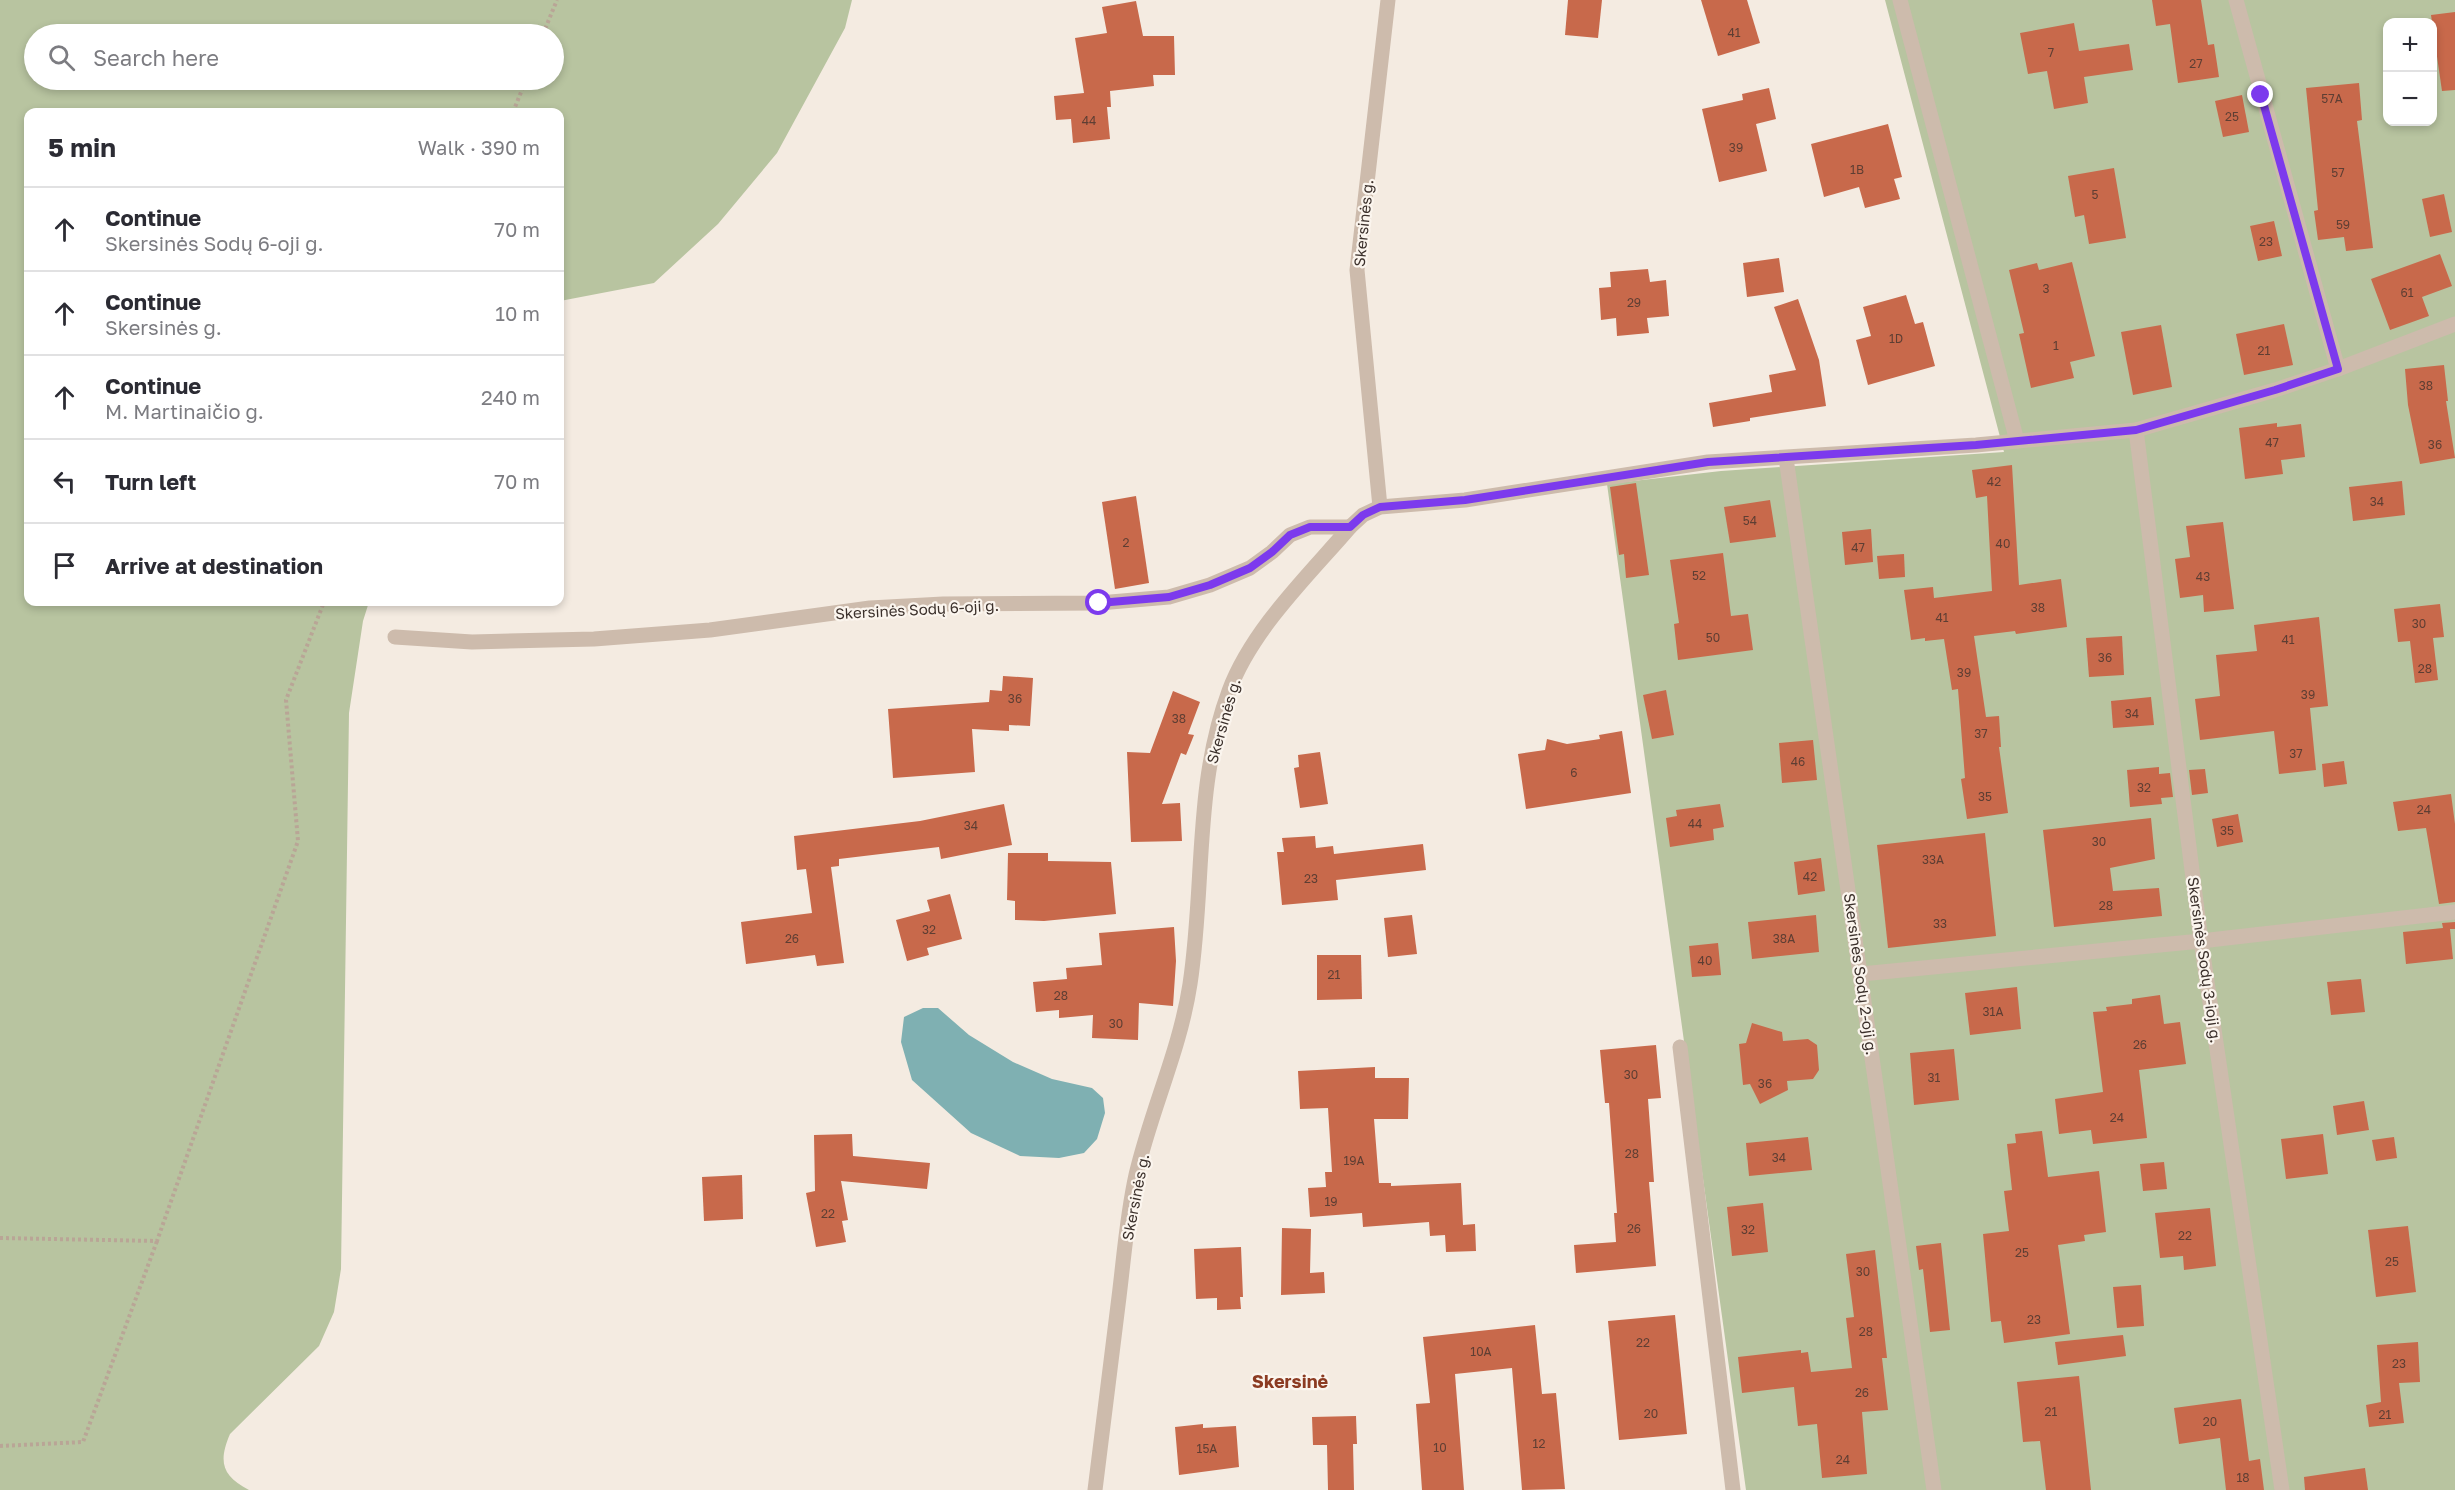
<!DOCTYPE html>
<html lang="en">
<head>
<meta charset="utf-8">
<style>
	:root { --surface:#fff; --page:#f2f2f3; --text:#2b2b33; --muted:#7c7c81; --line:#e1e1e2 }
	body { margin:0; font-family:"Golos Text",sans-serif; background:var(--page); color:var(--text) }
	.controls { position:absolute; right:18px; top:18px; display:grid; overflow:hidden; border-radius:12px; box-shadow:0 3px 9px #0003 }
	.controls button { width:54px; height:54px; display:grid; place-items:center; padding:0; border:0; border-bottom:2px solid var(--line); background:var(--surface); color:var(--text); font:30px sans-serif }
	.stop { position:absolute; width:18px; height:18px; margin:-14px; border:4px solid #7c3aed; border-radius:50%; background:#fff }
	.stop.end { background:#7c3aed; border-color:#fff; box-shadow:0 2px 6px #0008 }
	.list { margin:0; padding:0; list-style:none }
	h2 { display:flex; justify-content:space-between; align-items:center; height:78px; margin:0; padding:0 24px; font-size:26px }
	h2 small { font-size:20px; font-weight:400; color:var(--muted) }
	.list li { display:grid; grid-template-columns:39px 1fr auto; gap:18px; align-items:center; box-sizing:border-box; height:84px; padding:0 24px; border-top:2px solid var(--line) }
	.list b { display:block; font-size:22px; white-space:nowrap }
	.list p { margin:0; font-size:20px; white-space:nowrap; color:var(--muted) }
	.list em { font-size:20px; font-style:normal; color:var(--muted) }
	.icon { flex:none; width:33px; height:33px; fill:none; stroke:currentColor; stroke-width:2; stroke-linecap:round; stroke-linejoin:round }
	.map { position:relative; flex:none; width:2455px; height:1490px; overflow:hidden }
	.search { position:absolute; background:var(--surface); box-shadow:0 3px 9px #0003; left:24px; top:24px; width:540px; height:66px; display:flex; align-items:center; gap:15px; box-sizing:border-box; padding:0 21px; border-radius:33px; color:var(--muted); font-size:22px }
	.panel { position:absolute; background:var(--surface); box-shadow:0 3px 9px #0003; left:24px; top:108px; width:540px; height:498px; border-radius:12px }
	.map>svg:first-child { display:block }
	.green { fill:#b8c4a0; fill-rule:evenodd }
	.water { fill:#7fb0b2 }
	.building { fill:#c8694b }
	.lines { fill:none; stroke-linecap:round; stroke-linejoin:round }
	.path { stroke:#b9a596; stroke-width:4; stroke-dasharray:3 3; stroke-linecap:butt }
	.minor { stroke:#cdbbac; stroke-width:15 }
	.route { stroke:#7c3aed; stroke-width:8 }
	.labels { text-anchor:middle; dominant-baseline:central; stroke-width:4.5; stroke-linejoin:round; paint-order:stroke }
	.number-label { font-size:12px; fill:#5e3e33 }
	.street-label { font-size:15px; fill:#3b302b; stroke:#fbf5ee }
	.quarter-label { font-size:18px; font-weight:bold; fill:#8c3b22; stroke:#fbf5ee }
</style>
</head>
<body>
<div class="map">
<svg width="2455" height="1490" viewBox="0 0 2455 1490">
	<rect width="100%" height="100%" fill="#f4ebe1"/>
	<g class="green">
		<path d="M0,0H852L845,28L777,153L718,224L654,283L560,301V112H28V602H369L363,621L349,713L341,1269L334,1312L319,1346L230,1434C218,1462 222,1476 249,1490H0ZM34,34H554V80H34Z"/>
		<path d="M1885,0H2455V1490H1746L1607,484L1721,471L2004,452ZM2388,22H2432V122H2388Z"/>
	</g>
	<path class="water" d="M923,1008H938L969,1035L1013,1062L1052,1079L1092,1088L1103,1098L1105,1113L1097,1139L1084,1153L1059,1158L1020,1156L971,1133L912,1080L901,1042L904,1017Z"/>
	<g class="building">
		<path d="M1568,0H1602L1598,38L1565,35Z"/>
		<path d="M1701,0H1747L1760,43L1718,56Z"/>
		<path d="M2152,0H2201L2208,45L2214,44L2219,77L2178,83L2170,24L2156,26Z"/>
		<path d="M1136,1L1143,36H1174L1175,75H1153L1154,86L1110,91L1111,107H1107L1110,139L1073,143L1071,119L1056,120L1054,96L1084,93L1075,38L1107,33L1102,7Z"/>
		<path d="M2455,12V90L2442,91L2431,15Z"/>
		<path d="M2074,23L2079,51L2129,44L2133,70L2084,77L2088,103L2054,109L2047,71L2028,74L2020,33Z"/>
		<path d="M2359,83L2362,120L2357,121L2373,248L2346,251L2344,237L2318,240L2314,211L2318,210L2306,88Z"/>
		<path d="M1769,88L1776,119L1756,124L1767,171L1719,182L1702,109L1743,100L1742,94Z"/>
		<path d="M2242,95L2249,132L2223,137L2215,101Z"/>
		<path d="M1888,124L1902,177L1894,179L1900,199L1865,208L1859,187L1824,197L1811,144Z"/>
		<path d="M2114,168L2126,238L2089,244L2084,215L2075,217L2068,176Z"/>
		<path d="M2444,194L2452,232L2430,237L2422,199Z"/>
		<path d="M2274,221L2282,256L2258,261L2250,226Z"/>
		<path d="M2440,254L2452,286L2422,297L2429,316L2390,330L2371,279Z"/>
		<path d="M1779,258L1784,292L1747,297L1743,263Z"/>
		<path d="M2072,262L2095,356L2070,362L2074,378L2031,388L2019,334L2024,333L2009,270L2037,263L2039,270Z"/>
		<path d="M1648,269L1650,282L1666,280L1669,316L1647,318L1649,333L1617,336L1616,318L1601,320L1599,288L1611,287L1610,272Z"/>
		<path d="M1906,295L1915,324L1923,322L1935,366L1868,385L1856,340L1871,336L1863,307Z"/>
		<path d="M1798,299L1819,360L1826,406L1750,418V421L1713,427L1709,403L1772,392L1769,375L1796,370L1774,307Z"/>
		<path d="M2284,324L2293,365L2244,375L2236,334Z"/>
		<path d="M2161,325L2172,387L2133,395L2121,332Z"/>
		<path d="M2444,365L2448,401H2446L2455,458L2420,464L2408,405L2405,369Z"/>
		<path d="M2277,423V427L2301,424L2305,457L2281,460L2283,474L2245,479L2239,428Z"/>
		<path d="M2012,465L2019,585L2061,579L2067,627L2016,634L2015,631L1974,636L1986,717L1999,716L2001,747H1999L2008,813L1967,819L1961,779L1965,778L1958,689L1952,690L1944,639L1925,641V638L1911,640L1904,590L1933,587L1934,598L1992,591L1987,496L1976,498L1972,470Z"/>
		<path d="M2402,481L2405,515L2353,521L2349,487Z"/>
		<path d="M1636,483L1649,575L1626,578L1624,554L1619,555L1610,487Z"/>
		<path d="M1136,496L1149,583L1115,589L1102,502Z"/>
		<path d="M1770,500L1776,537L1730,543L1724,507Z"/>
		<path d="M2223,522L2234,609L2204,612L2203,595L2180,598L2175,559L2190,557L2186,526Z"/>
		<path d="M1871,529L1873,562L1845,565L1842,532Z"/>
		<path d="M1723,553L1731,616L1748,614L1753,650L1678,660L1674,624L1679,623L1670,560Z"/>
		<path d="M1904,554L1905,577L1879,579L1877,556Z"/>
		<path d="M2440,604L2444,637L2433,638L2438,680L2415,683L2410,641L2398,642L2394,609Z"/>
		<path d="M2319,617L2328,706L2310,708L2316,770L2279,774L2274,731L2200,740L2195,699L2220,696L2216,655L2257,651L2254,625Z"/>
		<path d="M2122,636L2124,675L2089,677L2086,638Z"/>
		<path d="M1003,676L1033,678L1030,726L1009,725V731L972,729L975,772L893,778L888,709L989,702L990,690L1002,691Z"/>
		<path d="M1666,690L1674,735L1652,739L1643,695Z"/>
		<path d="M1173,691L1200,702L1188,734L1194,735L1186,755L1181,753L1162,804L1180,803L1182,841L1131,842L1127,752L1150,753Z"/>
		<path d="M2151,697L2154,725L2113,728L2111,701Z"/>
		<path d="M1622,731L1631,793L1526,809L1518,754L1545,750L1547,739L1567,744L1600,739L1599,735Z"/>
		<path d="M1813,740L1817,780L1782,783L1779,743Z"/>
		<path d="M1320,752L1328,804L1300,808L1294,768L1299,767L1298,755Z"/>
		<path d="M2344,761L2347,784L2324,787L2322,764Z"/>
		<path d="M2159,767V774L2170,773L2173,797L2161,798L2162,804L2130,807L2127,770Z"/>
		<path d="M2205,769L2208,793L2192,795L2189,770Z"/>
		<path d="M2451,794L2455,824V902L2439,904L2426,828L2398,831L2393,802Z"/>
		<path d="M1004,804L1012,845L941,859L939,847L839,859V866L831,867L844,963L817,966L815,955L746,964L741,922L812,913L806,869L797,870L794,836L920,821Z"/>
		<path d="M1720,804L1724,827L1713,829L1714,840L1670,847L1666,818L1677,816L1676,810Z"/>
		<path d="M2238,814L2243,842L2217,847L2212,819Z"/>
		<path d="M2151,818L2155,859L2110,868L2113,891L2159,888L2162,916L2054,927L2043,830Z"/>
		<path d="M1985,833L1996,936L1888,948L1877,845Z"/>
		<path d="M1315,836L1316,848L1333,846L1334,854L1423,844L1426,870L1336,880L1338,900L1282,905L1277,852H1284L1282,838Z"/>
		<path d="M1008,853H1048V861L1111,862L1116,914L1044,921L1015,920V901L1007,900Z"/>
		<path d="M1821,858L1825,891L1798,895L1794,862Z"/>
		<path d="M950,894L962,939L927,948L929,955L907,961L896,920L930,911L927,900Z"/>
		<path d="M1412,915L1417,954L1388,957L1384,918Z"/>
		<path d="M1816,915L1819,952L1752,959L1748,922Z"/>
		<path d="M2455,922V929H2450L2453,959L2406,964L2403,932L2443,928L2442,923Z"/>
		<path d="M1174,927L1176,961L1173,1006L1139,1003L1138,1040L1092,1038L1093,1015L1059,1018V1010L1036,1012L1033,982L1067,979L1066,968L1102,965L1099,933Z"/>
		<path d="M1718,943L1721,975L1692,977L1689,946Z"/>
		<path d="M1317,955H1361L1362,999L1317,1000Z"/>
		<path d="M2361,979L2365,1012L2331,1015L2327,982Z"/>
		<path d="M2017,987L2021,1029L1970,1035L1965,993Z"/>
		<path d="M2160,995L2164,1024L2180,1022L2186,1064L2139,1070L2147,1138L2093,1144L2091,1130L2059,1134L2055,1099L2103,1092L2093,1012L2107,1011L2106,1007L2132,1004V999Z"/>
		<path d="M1752,1023L1782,1032L1783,1041L1808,1039L1817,1045L1819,1070L1813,1079L1787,1081L1788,1090L1760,1104L1750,1084L1743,1085L1739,1044L1746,1043Z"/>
		<path d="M1656,1045L1661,1098L1648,1099L1654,1182H1649L1656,1266L1576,1273L1574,1245L1616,1242L1614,1213H1617L1609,1103H1605L1600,1050Z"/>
		<path d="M1954,1049L1959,1100L1914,1105L1910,1053Z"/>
		<path d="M1375,1067V1078H1409L1408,1119H1374L1379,1183H1391V1186L1461,1183L1463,1225L1475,1224L1476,1251L1446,1252L1445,1235L1430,1236L1429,1222L1363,1227L1362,1213L1310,1217L1308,1188L1326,1187L1325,1172H1332L1328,1108L1300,1109L1298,1071Z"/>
		<path d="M2364,1101L2369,1130L2337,1135L2333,1106Z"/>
		<path d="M2042,1131L2048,1177L2099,1171L2106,1232L2084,1235L2085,1241L2058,1245L2070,1334L2004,1343L2001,1321L1991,1322L1983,1234L2009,1231L2004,1191L2012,1190L2007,1144L2016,1143L2015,1134Z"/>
		<path d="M852,1134L853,1156L930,1163L927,1189L841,1181L848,1220L842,1221L846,1242L816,1247L806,1193L815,1191L814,1135Z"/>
		<path d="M2323,1134L2328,1174L2286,1179L2281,1139Z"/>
		<path d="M1808,1137L1812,1170L1749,1176L1746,1143Z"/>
		<path d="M2394,1137L2397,1158L2376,1161L2372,1140Z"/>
		<path d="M2164,1162L2167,1189L2143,1191L2140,1164Z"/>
		<path d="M742,1175L743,1219L704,1221L702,1177Z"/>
		<path d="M1763,1203L1768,1252L1732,1256L1727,1207Z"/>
		<path d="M2210,1208L2216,1266L2184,1270L2183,1256L2160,1258L2155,1213Z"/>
		<path d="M2408,1226L2416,1292L2376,1297L2368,1230Z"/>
		<path d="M1282,1228L1311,1229L1310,1273L1324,1272L1325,1293L1281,1295Z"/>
		<path d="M1941,1243L1950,1330L1930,1332L1923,1269L1919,1270L1916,1246Z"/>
		<path d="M1241,1247L1243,1297H1240L1241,1309L1217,1310V1298L1196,1299L1194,1249Z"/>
		<path d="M1875,1250L1887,1358H1882L1888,1410L1862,1412L1867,1474L1822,1478L1817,1424L1798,1426L1794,1387L1742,1393L1738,1357L1801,1350V1353L1808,1352L1811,1372L1852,1368L1846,1318L1854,1317L1846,1254Z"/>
		<path d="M2141,1285L2144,1326L2117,1328L2113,1287Z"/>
		<path d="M1675,1315L1687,1434L1619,1440L1608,1321Z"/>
		<path d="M1535,1325L1542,1394L1556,1393L1565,1489L1522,1490L1512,1368L1455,1374L1464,1490H1422L1416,1404L1430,1403L1423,1337Z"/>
		<path d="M2123,1335L2126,1356L2058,1365L2055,1342Z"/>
		<path d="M2418,1342L2420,1382L2399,1383L2404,1423L2369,1427L2366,1405L2381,1402L2377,1345Z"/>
		<path d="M2079,1376L2091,1490H2046L2040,1441L2023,1442L2017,1382Z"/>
		<path d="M2241,1399L2249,1461L2260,1459L2264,1490H2226L2220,1438L2179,1444L2174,1408Z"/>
		<path d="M1356,1416L1357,1444H1353L1354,1490H1328L1327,1445H1313L1312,1417Z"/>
		<path d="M1203,1424V1428L1236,1426L1239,1467L1179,1475L1175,1427Z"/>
		<path d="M2365,1468L2368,1490H2305L2304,1477Z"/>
	</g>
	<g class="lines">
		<g class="path">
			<path d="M543,34L557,0"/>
			<path d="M513,112L526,80"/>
			<path d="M0,1238L157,1241L298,841L286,700L324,602"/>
			<path d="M0,1446L83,1442L157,1241"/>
		</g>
		<g class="minor">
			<path d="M1900,0L2017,441"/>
			<path d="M2236,0L2338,369"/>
			<path d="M2136,430L2201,941L2282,1490"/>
			<path d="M1786,458L1934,1490"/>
			<path d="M1380,507L1357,270L1388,0"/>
			<path d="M395,637L472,642L594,639L710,630L870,608L943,604L1099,603L1169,597L1210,585L1250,568L1272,552L1290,535L1310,527H1350"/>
			<path d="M1861,974L2201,941L2455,912"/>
			<path d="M1680,1047L1733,1490"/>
			<path d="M1095,1490C1103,1426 1111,1361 1119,1297C1124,1257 1127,1215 1136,1175C1151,1110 1180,1050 1190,984C1205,886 1194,785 1229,691C1252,629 1308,576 1350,527L1363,515L1380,507L1465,500L1708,462L1976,445L2136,430L2275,390L2338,369L2455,324"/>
		</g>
	</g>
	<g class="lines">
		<path class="route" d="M1099,603L1169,597L1210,585L1250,568L1272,552L1290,535L1310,527H1350L1363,515L1380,507L1465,500L1708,462L1976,445L2136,430L2275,390L2338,369L2261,95"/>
	</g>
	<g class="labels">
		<g class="number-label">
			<text x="1734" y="32">41</text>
			<text x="2051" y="52">7</text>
			<text x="2196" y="63">27</text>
			<text x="2332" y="98">57A</text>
			<text x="2232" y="116">25</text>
			<text x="1089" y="120">44</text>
			<text x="1736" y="147">39</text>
			<text x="1857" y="169">1B</text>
			<text x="2338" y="172">57</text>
			<text x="2095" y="194">5</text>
			<text x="2343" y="224">59</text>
			<text x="2266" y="241">23</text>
			<text x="2046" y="288">3</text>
			<text x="2407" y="292">61</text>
			<text x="1634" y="302">29</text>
			<text x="1896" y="338">1D</text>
			<text x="2056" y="345">1</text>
			<text x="2264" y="350">21</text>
			<text x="2426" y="385">38</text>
			<text x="2272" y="442">47</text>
			<text x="2435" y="444">36</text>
			<text x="1994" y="481">42</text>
			<text x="2377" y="501">34</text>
			<text x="1750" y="520">54</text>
			<text x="1126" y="542">2</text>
			<text x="2003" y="543">40</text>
			<text x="1858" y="547">47</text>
			<text x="1699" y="575">52</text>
			<text x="2203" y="576">43</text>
			<text x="2038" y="607">38</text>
			<text x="1942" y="617">41</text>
			<text x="2419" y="623">30</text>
			<text x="1713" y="637">50</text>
			<text x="2288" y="639">41</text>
			<text x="2105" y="657">36</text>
			<text x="2425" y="668">28</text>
			<text x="1964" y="672">39</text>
			<text x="2308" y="694">39</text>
			<text x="1015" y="698">36</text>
			<text x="2132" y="713">34</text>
			<text x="1179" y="718">38</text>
			<text x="1981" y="733">37</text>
			<text x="2296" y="753">37</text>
			<text x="1798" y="761">46</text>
			<text x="1574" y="772">6</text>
			<text x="2144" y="787">32</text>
			<text x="1985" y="796">35</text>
			<text x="2424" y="809">24</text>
			<text x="1695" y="823">44</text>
			<text x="971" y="825">34</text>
			<text x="2227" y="830">35</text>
			<text x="2099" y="841">30</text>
			<text x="1933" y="859">33A</text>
			<text x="1810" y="876">42</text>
			<text x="1311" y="878">23</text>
			<text x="2106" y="905">28</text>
			<text x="1940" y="923">33</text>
			<text x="929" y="929">32</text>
			<text x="792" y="938">26</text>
			<text x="1784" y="938">38A</text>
			<text x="1705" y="960">40</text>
			<text x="1334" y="974">21</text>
			<text x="1061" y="995">28</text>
			<text x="1993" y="1011">31A</text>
			<text x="1116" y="1023">30</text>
			<text x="2140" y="1044">26</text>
			<text x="1631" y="1074">30</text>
			<text x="1934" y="1077">31</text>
			<text x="1765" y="1083">36</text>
			<text x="2117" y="1117">24</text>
			<text x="1632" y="1153">28</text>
			<text x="1779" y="1157">34</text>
			<text x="1354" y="1160">19A</text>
			<text x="1331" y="1201">19</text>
			<text x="828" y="1213">22</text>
			<text x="1634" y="1228">26</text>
			<text x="1748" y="1229">32</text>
			<text x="2185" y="1235">22</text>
			<text x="2022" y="1252">25</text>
			<text x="2392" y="1261">25</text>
			<text x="1863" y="1271">30</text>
			<text x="2034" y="1319">23</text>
			<text x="1866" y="1331">28</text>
			<text x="1643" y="1342">22</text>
			<text x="1481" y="1351">10A</text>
			<text x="2399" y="1363">23</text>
			<text x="1862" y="1392">26</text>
			<text x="2051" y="1411">21</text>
			<text x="1651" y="1413">20</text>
			<text x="2385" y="1414">21</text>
			<text x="2210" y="1421">20</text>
			<text x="1539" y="1443">12</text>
			<text x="1440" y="1447">10</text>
			<text x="1207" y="1448">15A</text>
			<text x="1843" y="1459">24</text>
			<text x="2243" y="1477">18</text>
		</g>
		<g class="street-label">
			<text transform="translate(1363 223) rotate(-84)">Skersinės g.</text>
			<text transform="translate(917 609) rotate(-3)">Skersinės Sodų 6-oji g.</text>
			<text transform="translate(1223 721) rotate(-74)">Skersinės g.</text>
			<text transform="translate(2205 960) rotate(82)">Skersinės Sodų 3-ioji g.</text>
			<text transform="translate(1861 974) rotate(82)">Skersinės Sodų 2-oji g.</text>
			<text transform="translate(1135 1197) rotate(-79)">Skersinės g.</text>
		</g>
		<g class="quarter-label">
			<text x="1290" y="1381">Skersinė</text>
		</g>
	</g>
</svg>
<div class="controls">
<button>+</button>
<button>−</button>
</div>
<div class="stop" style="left:1099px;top:603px"></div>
<div class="stop end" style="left:2261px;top:95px"></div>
<div class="search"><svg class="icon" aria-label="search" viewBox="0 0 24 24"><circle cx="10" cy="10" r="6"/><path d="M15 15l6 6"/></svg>Search here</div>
<section class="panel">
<h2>5 min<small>Walk · 390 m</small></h2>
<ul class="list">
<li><svg class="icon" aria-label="ahead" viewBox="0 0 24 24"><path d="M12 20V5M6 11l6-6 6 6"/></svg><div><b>Continue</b><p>Skersinės Sodų 6-oji g.</p></div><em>70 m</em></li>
<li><svg class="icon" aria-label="ahead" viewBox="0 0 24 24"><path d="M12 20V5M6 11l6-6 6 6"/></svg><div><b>Continue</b><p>Skersinės g.</p></div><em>10 m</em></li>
<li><svg class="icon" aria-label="ahead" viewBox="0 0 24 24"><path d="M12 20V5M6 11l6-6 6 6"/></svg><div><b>Continue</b><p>M. Martinaičio g.</p></div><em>240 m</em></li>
<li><svg class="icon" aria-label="left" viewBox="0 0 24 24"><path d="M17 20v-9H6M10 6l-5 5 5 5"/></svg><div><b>Turn left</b></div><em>70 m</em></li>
<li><svg class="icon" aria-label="arrive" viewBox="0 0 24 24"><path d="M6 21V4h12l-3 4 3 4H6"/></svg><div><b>Arrive at destination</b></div></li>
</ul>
</section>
</div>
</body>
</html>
